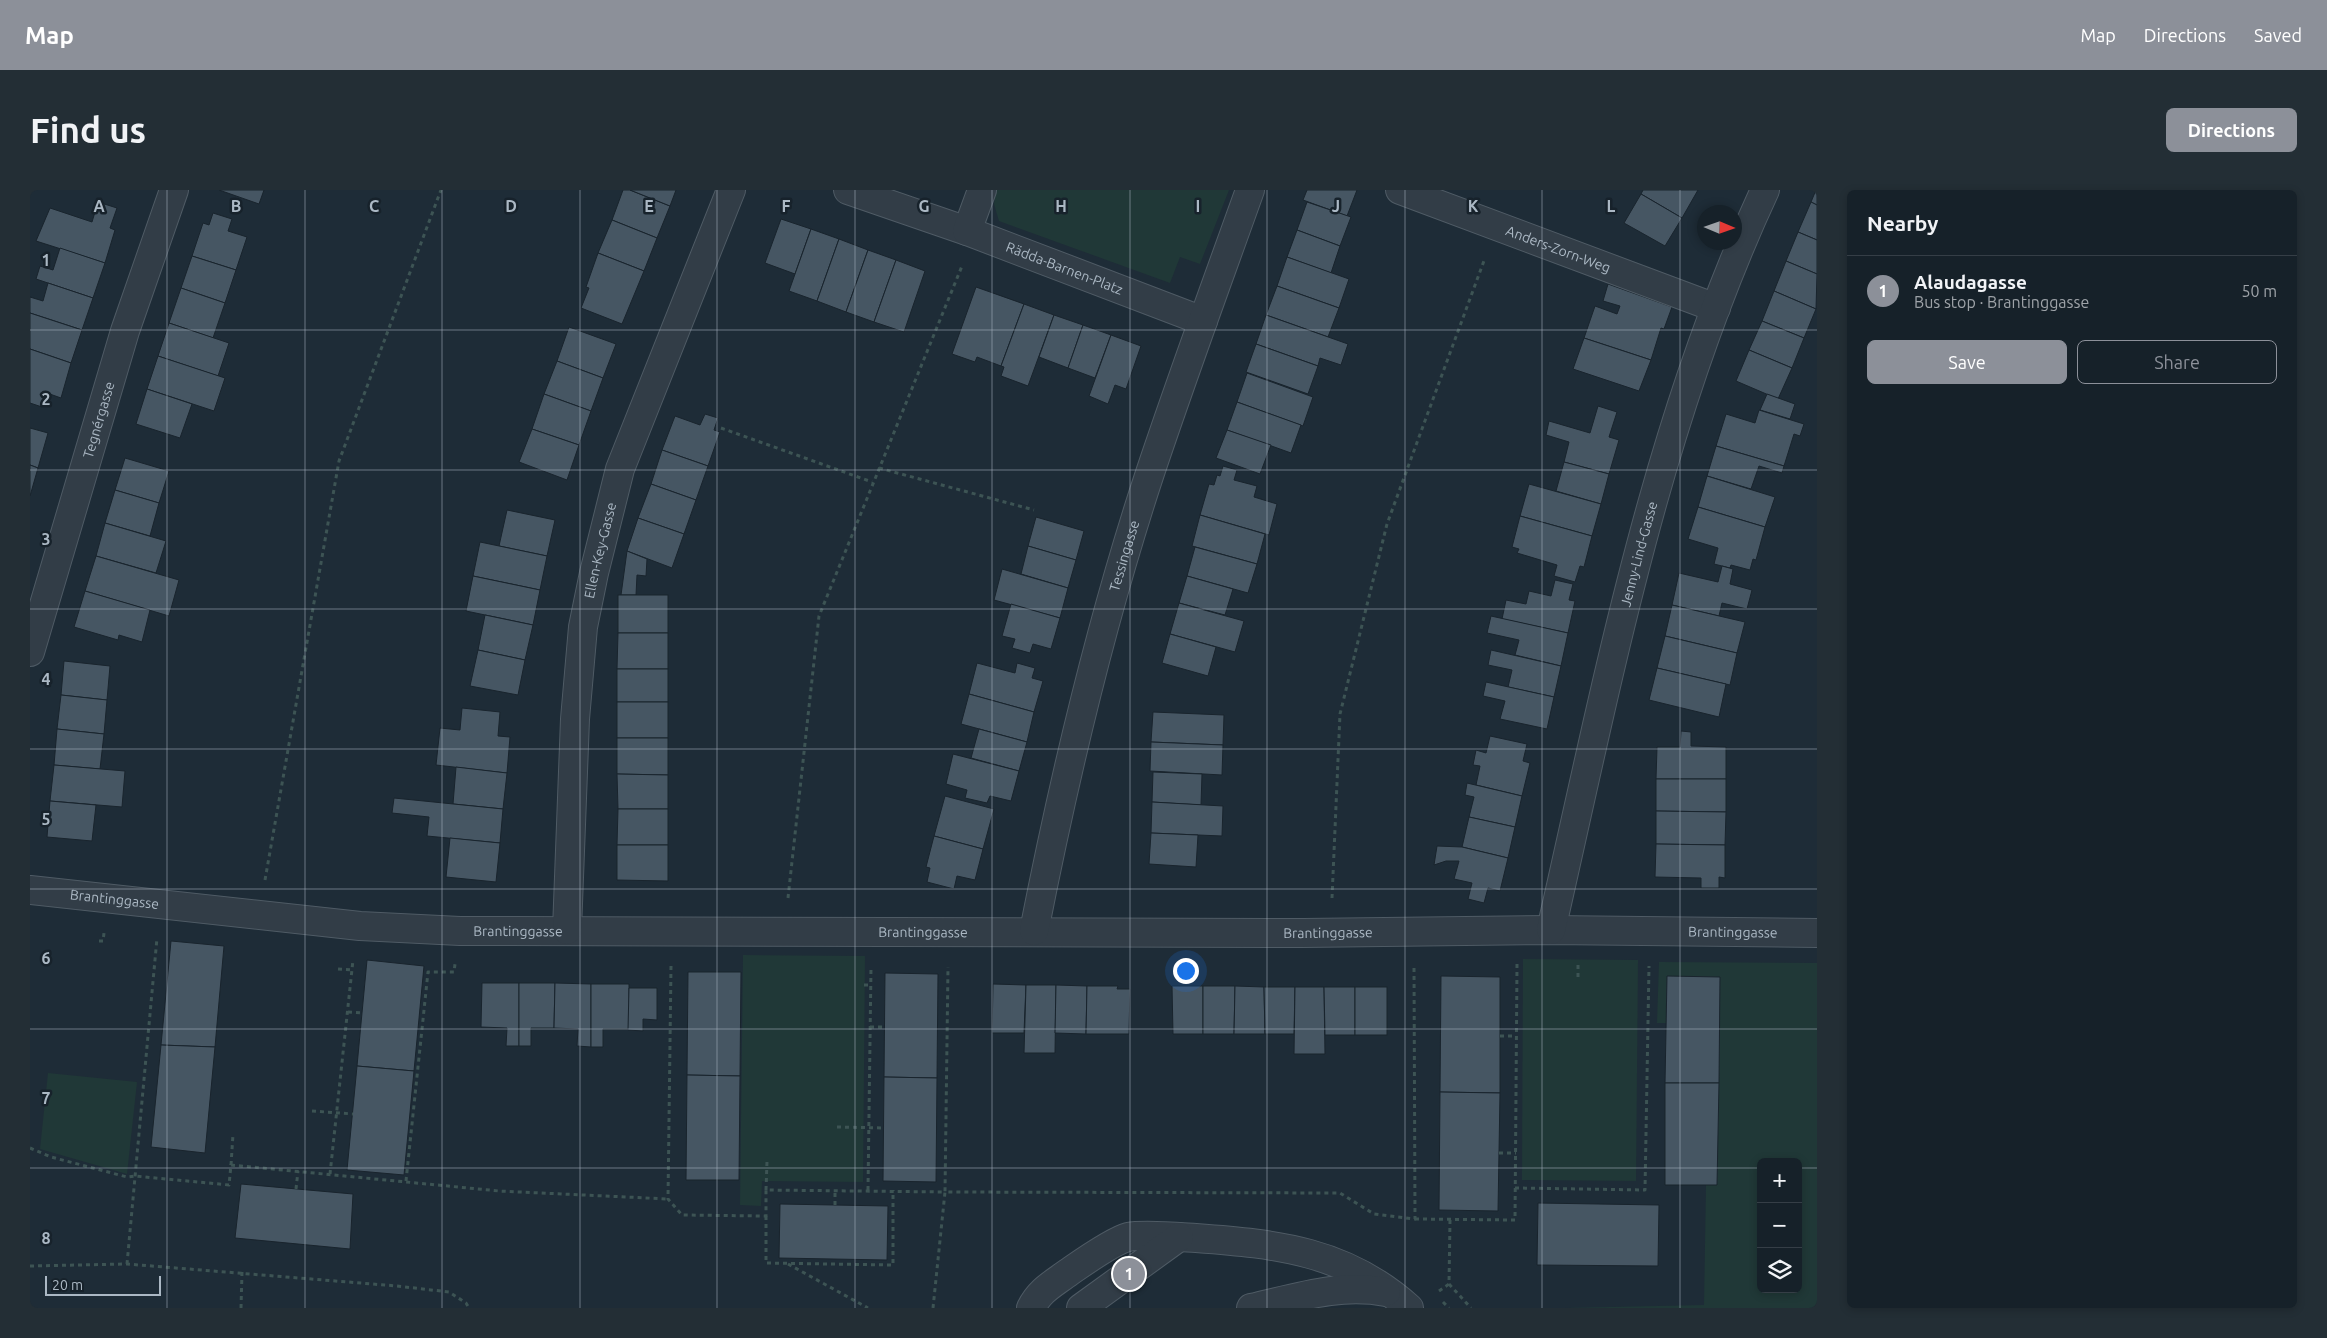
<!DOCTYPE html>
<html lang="en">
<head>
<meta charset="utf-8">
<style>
	:root { --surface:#162129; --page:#232e35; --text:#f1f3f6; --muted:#9ea3a8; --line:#353e46; --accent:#8c9099 }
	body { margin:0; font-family:Ubuntu,sans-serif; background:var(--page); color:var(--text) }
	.controls { position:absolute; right:15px; bottom:15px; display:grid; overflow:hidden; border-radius:8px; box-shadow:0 2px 8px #0003 }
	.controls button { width:45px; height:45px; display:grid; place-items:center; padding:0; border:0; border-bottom:1px solid var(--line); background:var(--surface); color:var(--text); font:25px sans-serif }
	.compass { position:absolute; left:1667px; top:15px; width:45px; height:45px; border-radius:50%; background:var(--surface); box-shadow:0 2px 8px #0003; rotate:92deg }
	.scale { position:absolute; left:15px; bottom:12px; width:116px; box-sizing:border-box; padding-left:5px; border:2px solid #abb8c4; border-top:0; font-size:14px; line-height:18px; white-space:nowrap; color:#abb8c4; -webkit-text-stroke:4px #17222b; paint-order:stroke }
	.you { position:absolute; left:1155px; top:780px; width:18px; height:18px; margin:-12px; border:4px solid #fff; border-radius:50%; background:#1a73e8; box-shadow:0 0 0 8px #1a73e833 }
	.badge { display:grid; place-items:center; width:32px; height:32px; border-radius:50%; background:var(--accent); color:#fff; font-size:16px; font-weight:700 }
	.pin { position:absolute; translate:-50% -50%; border:2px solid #fff; box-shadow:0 1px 5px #0006 }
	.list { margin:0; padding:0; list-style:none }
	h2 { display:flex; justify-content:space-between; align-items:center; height:65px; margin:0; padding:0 20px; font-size:21px }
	h2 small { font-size:16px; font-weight:400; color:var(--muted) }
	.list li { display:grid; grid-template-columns:32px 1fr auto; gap:15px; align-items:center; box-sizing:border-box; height:70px; padding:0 20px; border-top:1px solid var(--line) }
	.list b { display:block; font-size:19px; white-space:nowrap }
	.list p { margin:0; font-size:16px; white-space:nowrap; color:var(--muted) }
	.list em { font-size:16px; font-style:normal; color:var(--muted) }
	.actions { display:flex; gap:10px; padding:15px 20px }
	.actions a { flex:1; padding:11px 0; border:1px solid var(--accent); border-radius:8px; text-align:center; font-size:18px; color:var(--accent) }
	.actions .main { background:var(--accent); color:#fff }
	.icon { flex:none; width:28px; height:28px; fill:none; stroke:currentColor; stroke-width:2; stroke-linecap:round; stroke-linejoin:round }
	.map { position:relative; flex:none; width:1787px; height:1118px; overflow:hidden; border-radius:8px }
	header { display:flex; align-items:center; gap:30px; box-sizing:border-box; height:70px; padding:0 25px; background:var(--accent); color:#fff }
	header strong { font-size:24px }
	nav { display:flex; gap:28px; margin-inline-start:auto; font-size:18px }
	.intro { display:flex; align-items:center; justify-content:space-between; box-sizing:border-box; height:120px; padding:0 30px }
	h1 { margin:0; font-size:35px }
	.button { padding:12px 22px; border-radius:8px; background:var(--accent); color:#fff; font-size:18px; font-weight:700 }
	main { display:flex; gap:30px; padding:0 30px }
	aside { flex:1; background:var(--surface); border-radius:8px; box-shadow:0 2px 8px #0003 }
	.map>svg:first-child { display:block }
	.green { fill:#203837; fill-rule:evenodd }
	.building { fill:#465663; stroke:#19242d }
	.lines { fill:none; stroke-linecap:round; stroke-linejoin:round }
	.minor-casing { stroke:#4f5b65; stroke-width:30 }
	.path { stroke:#3d5454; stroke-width:3; stroke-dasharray:4 4; stroke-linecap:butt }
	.minor { stroke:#323d47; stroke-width:28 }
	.grid { fill:none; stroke:#abb8c4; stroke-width:1; stroke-opacity:0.55 }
	.labels { text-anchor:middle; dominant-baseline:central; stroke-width:5; stroke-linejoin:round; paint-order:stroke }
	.street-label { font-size:14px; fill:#abb8c4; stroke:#17222b }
	.grid-label { font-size:16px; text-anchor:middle; font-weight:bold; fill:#abb8c4; stroke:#17222b; stroke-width:5; stroke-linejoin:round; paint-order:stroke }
</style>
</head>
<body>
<header>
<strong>Map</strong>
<nav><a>Map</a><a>Directions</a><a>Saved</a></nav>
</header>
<div class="intro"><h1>Find us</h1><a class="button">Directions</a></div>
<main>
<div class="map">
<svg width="1787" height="1118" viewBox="0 0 1787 1118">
	<rect width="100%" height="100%" fill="#1e2c37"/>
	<g class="green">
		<path d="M966,0H1199L1170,74L1150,67L1140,93L969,31L964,14Z"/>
		<path d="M713,765L835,766L833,992L732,991L731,1016L710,1015Z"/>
		<path d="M1493,769L1608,770L1606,991L1492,990Z"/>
		<path d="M1629,772L1787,773V1118H1534L1674,1115L1676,995H1687L1690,787H1637L1636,833H1627ZM1731,972H1768V1099H1731Z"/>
		<path d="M18,883L107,892L97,984L10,959Z"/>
	</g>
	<g class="building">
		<path d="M189,0H234L229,14Z"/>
		<path d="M593,0H600L640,16L627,48L582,30Z"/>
		<path d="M600,0H646L640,16Z"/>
		<path d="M1277,0H1327L1317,26L1273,10Z"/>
		<path d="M1613,0H1668L1652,28L1611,4Z"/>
		<path d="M1786,0H1787V15L1781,12Z"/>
		<path d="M1611,4L1652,28L1635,56L1594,33Z"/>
		<path d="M68,12L87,18L80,38L85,40L75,73L6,51L20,18L62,32Z"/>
		<path d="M1277,12L1321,27L1310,56L1267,40Z"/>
		<path d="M1781,12L1787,15V50L1768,42Z"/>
		<path d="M183,23L202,29L198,41L217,47L206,80L162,66L173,33L179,35Z"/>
		<path d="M751,29L781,39L765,84L735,73Z"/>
		<path d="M582,30L627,48L614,81L568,63Z"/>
		<path d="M781,39L809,49L787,111L759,101Z"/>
		<path d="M1267,40L1310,56L1301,83L1257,67Z"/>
		<path d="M1768,42L1787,50V84L1756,71Z"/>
		<path d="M809,49L838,60L816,122L787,111Z"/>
		<path d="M30,58L75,73L63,108L6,89L10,76L23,80Z"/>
		<path d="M838,60L866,70L844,132L816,122Z"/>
		<path d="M568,63L614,81L592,134L551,118L559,98L556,97Z"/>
		<path d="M162,66L206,80L195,113L151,98Z"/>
		<path d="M1257,67L1319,89L1309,118L1247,96Z"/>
		<path d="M866,70L895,81L874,142L844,132Z"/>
		<path d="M1756,71L1787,84L1786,119L1744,101Z"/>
		<path d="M18,93L63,108L52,140L0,123V107L13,111Z"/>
		<path d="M1578,94L1642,117L1634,139L1631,138L1621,170L1554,148L1565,116L1587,124L1590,116L1573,111Z"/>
		<path d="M1247,96L1309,118L1298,147L1236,125Z"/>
		<path d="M946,97L994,114L971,176L947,167L945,172L922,164Z"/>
		<path d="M151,98L195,113L183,148L139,133Z"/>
		<path d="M1744,101L1786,119L1774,148L1732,131Z"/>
		<path d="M994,114L1024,125L998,196L971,186L974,177L971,176Z"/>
		<path d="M0,123L52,140L41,173L0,159Z"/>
		<path d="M1024,125L1053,135L1038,178L1009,167Z"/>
		<path d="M1236,125L1318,154L1311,175L1290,168L1288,176L1226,154Z"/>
		<path d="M1732,131L1774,148L1762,178L1719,160Z"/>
		<path d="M139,133L199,153L188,186L128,166Z"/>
		<path d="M1053,135L1081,145L1065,188L1038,178Z"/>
		<path d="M539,137L586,154L573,188L527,171Z"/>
		<path d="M1081,145L1111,156L1096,199L1085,195L1078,214L1059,206Z"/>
		<path d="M1554,148L1621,170L1609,201L1543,179Z"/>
		<path d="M1226,154L1288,176L1278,204L1216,182Z"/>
		<path d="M0,159L41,173L31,208L17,203L12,217L0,213Z"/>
		<path d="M1719,160L1762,178L1748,209L1706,191Z"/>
		<path d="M128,166L195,188L184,221L117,199Z"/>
		<path d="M527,171L573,188L561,221L514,204Z"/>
		<path d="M1217,183L1283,207L1273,236L1207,212Z"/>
		<path d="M117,199L162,214L150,248L106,234Z"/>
		<path d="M514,204L561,221L549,255L502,239Z"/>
		<path d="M1737,204L1765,214L1760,229L1730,220Z"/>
		<path d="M1207,212L1271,235L1261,263L1197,240Z"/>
		<path d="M1568,216L1587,222L1579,247L1589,250L1579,284L1534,272L1539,252L1516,245L1519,231L1560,243Z"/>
		<path d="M1729,220L1774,234L1770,246L1764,244L1754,276L1686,256L1696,224L1725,233Z"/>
		<path d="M675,224L688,228L684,240L690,242L678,276L632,260L645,226L670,235Z"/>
		<path d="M0,238L18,243L8,278L0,275Z"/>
		<path d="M502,239L549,255L537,290L489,272Z"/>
		<path d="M1197,240L1241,255L1230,284L1186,268Z"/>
		<path d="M1686,256L1754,276L1752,283L1729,276L1721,299L1677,286Z"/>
		<path d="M632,260L678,276L666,310L621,294Z"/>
		<path d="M95,268L139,281L129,313L85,300Z"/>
		<path d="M1534,272L1579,284L1571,314L1526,301Z"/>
		<path d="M0,275L8,278L0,306Z"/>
		<path d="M1193,276L1207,280L1204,290L1227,296L1224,307L1247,314L1239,345L1170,325L1179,294L1184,295L1187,285L1190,286Z"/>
		<path d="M1677,286L1745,307L1735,337L1668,317Z"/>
		<path d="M621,294L666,310L654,344L608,328Z"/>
		<path d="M1499,294L1571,314L1562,346L1490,326Z"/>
		<path d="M85,300L129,313L120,346L75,333Z"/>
		<path d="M1668,317L1735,337L1726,370L1723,369L1720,380L1701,375L1700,378L1684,374L1688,358L1658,349Z"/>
		<path d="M477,320L525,330L517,366L469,356Z"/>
		<path d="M1170,325L1235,344L1227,374L1162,356Z"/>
		<path d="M1490,326L1562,346L1554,377L1550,376L1545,392L1524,386L1527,375L1487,363L1489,359L1482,357Z"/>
		<path d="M1006,327L1054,341L1046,370L998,356Z"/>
		<path d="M608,328L654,344L642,378L597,361Z"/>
		<path d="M75,333L136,351L126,383L66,366Z"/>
		<path d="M450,352L517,366L510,400L443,386Z"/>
		<path d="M998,356L1046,370L1038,398L991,384Z"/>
		<path d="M1165,357L1227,374L1218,403L1157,386Z"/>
		<path d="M597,361L617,369L616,386L607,385L606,405H591Z"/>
		<path d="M66,366L149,390L139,426L55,401Z"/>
		<path d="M1692,376L1703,379L1700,394L1722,400L1717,419L1692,413L1689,426L1642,415L1649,383L1688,392Z"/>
		<path d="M972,379L1038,398L1030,428L964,410Z"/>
		<path d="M443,386L510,400L503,435L436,421Z"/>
		<path d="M1157,386L1203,399L1195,425L1149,413Z"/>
		<path d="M1525,390L1543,394L1539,410L1545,411L1538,443L1472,429L1476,410L1496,414L1499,401L1521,406Z"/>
		<path d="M55,401L120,420L112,452L89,445L88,450L44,437Z"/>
		<rect x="588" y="405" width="50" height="38"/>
		<path d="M1149,413L1214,431L1205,462L1140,444Z"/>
		<path d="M981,414L1030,428L1021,459L1003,454L1000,463L982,458L985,449L972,446Z"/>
		<path d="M1642,415L1715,432L1707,463L1635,446Z"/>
		<path d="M455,425L503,435L495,470L448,460Z"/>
		<path d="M1461,426L1538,443L1531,476L1485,465L1489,450L1457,443Z"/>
		<path d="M588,443H638V479H587Z"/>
		<path d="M1140,444L1186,457L1178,486L1132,473Z"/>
		<path d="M1635,446L1707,463L1700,495L1627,478Z"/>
		<path d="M448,460L495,470L488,505L440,496Z"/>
		<path d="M1461,460L1531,476L1524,507L1478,497L1482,480L1458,475Z"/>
		<path d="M34,471L80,476L77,510L31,505Z"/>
		<path d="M947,473L985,483L987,473L1005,478L1002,488L1013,491L1004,522L939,504Z"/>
		<path d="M1627,478L1696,494L1689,527L1619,510Z"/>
		<rect x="587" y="479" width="51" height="33"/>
		<path d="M1456,492L1524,507L1517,539L1470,529L1475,511L1453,506Z"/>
		<path d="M939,504L1004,522L997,552L931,534Z"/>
		<path d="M31,505L77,510L74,544L27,539Z"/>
		<rect x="587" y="512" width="51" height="36"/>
		<path d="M432,518L470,522L468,546L480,547L477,583L406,575L410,538L430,540Z"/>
		<path d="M1123,522L1194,525L1193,555L1121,552Z"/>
		<path d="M27,539L74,544L70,579L24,575Z"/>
		<path d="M949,539L997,552L989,581L941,568Z"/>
		<path d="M1651,541L1661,542V556L1696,557V589H1626L1627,557H1650Z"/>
		<path d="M1460,546L1497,554L1493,571L1500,573L1492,606L1446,595L1450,576L1443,575L1446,560L1456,563Z"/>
		<path d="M587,548H638V585L587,584Z"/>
		<path d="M1121,552L1193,555L1192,585L1120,581Z"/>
		<path d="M923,564L989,581L981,611L960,606L957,613L935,608L937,600L916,594Z"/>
		<path d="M24,575L95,581L92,617L20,611Z"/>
		<path d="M426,577L477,583L473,619L423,614Z"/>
		<path d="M1123,582L1172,584L1171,615L1122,612Z"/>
		<path d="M587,584L638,585V619H588Z"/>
		<path d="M1626,589H1696V622L1626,621Z"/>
		<path d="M1437,593L1492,606L1485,637L1439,627L1444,607L1435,605Z"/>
		<path d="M915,606L964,619L953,659L904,646Z"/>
		<path d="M364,608L473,619L470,653L397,646L399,627L362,623Z"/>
		<path d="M20,611L66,615L62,651L17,647Z"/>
		<path d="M1122,612L1193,616L1192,646L1121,643Z"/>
		<path d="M588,619H638V655H587Z"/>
		<path d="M1626,621L1696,622L1695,655L1626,654Z"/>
		<path d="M1439,627L1485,637L1478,668L1432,657Z"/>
		<path d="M1121,643L1168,645L1166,677L1119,674Z"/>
		<path d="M904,646L953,659L945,690L927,686L924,699L897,692L900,678L896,677Z"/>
		<path d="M420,648L470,653L466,692L416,687Z"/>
		<path d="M1626,654L1695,655V688L1689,687V698H1671V688L1625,687Z"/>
		<path d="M587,655H638V691L587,690Z"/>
		<path d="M1407,656L1432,657L1478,668L1470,701L1458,698L1454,713L1438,709L1442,693L1424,689L1429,671H1416L1404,675Z"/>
		<path d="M141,751L194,756L185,857L131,855Z"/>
		<path d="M337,770L394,776L384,881L327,876Z"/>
		<path d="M658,782H711L710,886L657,885Z"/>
		<path d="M855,783L908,784L907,888L854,887Z"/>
		<path d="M1411,786L1470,787V903L1410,902Z"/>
		<path d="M1637,786L1690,787L1689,893H1635Z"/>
		<path d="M452,793H489V856H476L477,838L451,837Z"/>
		<path d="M489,793H525L524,838H501V856H489Z"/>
		<path d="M525,793L561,794V857L547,856L548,839L524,838Z"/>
		<path d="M561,794H599V839H573V857H561Z"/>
		<path d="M963,794L996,795L994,843H962Z"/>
		<path d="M996,795H1026L1025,863H994Z"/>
		<path d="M1026,795L1057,796L1056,844L1025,843Z"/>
		<path d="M1057,796H1088L1087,799H1100L1099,844H1056Z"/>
		<path d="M1142,796H1173V844H1143Z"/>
		<path d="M1173,796H1205L1204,844H1173Z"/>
		<path d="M1205,796L1234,797L1235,844H1204Z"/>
		<path d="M1234,797H1265L1264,844H1235Z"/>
		<path d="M1265,797H1294L1295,864H1264Z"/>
		<path d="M1294,797H1325V845H1295Z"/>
		<rect x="1325" y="797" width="32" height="48"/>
		<path d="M599,798H627V830L613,829V841L598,840Z"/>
		<path d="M131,855L185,857L175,963L121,957Z"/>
		<path d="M327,876L384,881L374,985L317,980Z"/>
		<path d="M657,885L710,886L709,990H656Z"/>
		<path d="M854,887L907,888L906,992L853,991Z"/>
		<path d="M1635,893H1689L1687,995H1635Z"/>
		<path d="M1410,902L1470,903L1468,1021L1409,1020Z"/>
		<path d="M211,994L323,1004L320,1059L205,1048Z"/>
		<path d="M1508,1013L1629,1015L1628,1076L1507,1075Z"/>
		<path d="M750,1014L858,1016L857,1070L749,1068Z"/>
	</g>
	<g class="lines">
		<g class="minor-casing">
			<g id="minor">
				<path d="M818,0L937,41"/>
				<path id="s1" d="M952,0L937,41L1173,131"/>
				<path id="s2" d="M1370,0L1686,118"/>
				<path id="s3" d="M0,462L95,141L144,0"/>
				<path id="s4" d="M0,700L330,736L430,741L1273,743L1521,740L1787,743"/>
				<path id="s5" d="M537,740L545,529L553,437L564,383L590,279L701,0"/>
				<path id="s6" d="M1521,740C1578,490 1626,234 1735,0"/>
				<path id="s7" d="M1004,741C1034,588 1070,435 1119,286C1151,190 1186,95 1220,0"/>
				<path d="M1001,1118C1010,1100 1023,1094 1039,1082C1052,1073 1083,1051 1098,1047C1114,1044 1149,1047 1166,1048C1247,1054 1316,1061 1379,1118"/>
				<path d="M1051,1118L1149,1047"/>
				<path d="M1221,1118C1266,1108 1309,1093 1356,1102"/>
			</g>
		</g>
		<g class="path">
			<path d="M691,238L842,292"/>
			<path d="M849,278L1004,320"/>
			<path d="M235,690L309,271L411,0"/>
			<path d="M758,708L789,426L932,76"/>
			<path d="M1302,708L1310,524L1357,334L1455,68"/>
			<path d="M69,751H73L74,743"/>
			<path d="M641,776L638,1009L652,1025L736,1026V1000L915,1002L918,777"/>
			<path d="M308,779L322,780"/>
			<path d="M1548,787V774"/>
			<path d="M834,795H840"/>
			<path d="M318,822L332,823"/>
			<path d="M840,837H854"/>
			<path d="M1470,846H1486"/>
			<path d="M282,921L323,924"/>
			<path d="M807,937L853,938"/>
			<path d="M0,958L21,967L97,987L105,986L199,995L201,975L469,1001L638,1009"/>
			<path d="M1469,963H1486"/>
			<path d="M201,975L203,944"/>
			<path d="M300,984L323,770"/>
			<path d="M376,991L398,782H424L425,774"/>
			<path d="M1485,998L1615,1000L1619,776"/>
			<path d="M266,999L268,981"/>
			<path d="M736,1000L737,971"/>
			<path d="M838,1000L841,777"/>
			<path d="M805,1015V1000"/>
			<path d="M736,1026V1073L863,1075V1000"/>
			<path d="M1385,1029L1485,1030L1487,774"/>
			<path d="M1420,1030L1419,1094L1441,1118"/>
			<path d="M97,1074L127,748"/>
			<path d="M758,1074L838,1118"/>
			<path d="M0,1076L97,1074L367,1096L419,1102L436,1113L439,1118"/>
			<path d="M1409,1101L1419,1094"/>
			<path d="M1413,1112L1419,1118"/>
			<path d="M211,1118L212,1082"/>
			<path d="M903,1118L915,1002L1310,1003L1344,1024L1385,1029L1384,775"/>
		</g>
		<use href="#minor" class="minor"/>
	</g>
	<path class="grid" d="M137,0V1118M275,0V1118M412,0V1118M550,0V1118M687,0V1118M825,0V1118M962,0V1118M1100,0V1118M1237,0V1118M1375,0V1118M1512,0V1118M1650,0V1118M0,140H1787M0,280H1787M0,419H1787M0,559H1787M0,699H1787M0,839H1787M0,978H1731M1768,978H1787"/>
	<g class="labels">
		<g class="street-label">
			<text stroke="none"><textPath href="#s2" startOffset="169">Anders-Zorn-Weg</textPath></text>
			<text stroke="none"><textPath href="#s1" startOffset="148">Rädda-Barnen-Platz</textPath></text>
			<text stroke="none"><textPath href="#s3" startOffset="242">Tegnérgasse</textPath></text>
			<text stroke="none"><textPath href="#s5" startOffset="382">Ellen-Key-Gasse</textPath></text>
			<text stroke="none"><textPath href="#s6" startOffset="386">Jenny-Lind-Gasse</textPath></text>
			<text stroke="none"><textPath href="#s7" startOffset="386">Tessingasse</textPath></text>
			<text stroke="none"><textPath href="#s4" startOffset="85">Brantinggasse</textPath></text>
			<text stroke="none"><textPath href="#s4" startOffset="490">Brantinggasse</textPath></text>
			<text stroke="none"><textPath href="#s4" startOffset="895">Brantinggasse</textPath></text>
			<text stroke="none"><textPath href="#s4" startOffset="1705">Brantinggasse</textPath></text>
			<text stroke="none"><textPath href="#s4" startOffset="1300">Brantinggasse</textPath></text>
		</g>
	</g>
	<g class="grid-label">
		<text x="69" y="22">A</text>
		<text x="206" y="22">B</text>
		<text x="344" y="22">C</text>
		<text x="481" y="22">D</text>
		<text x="619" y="22">E</text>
		<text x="756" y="22">F</text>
		<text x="894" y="22">G</text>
		<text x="1031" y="22">H</text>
		<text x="1168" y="22">I</text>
		<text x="1306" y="22">J</text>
		<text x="1443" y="22">K</text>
		<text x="1581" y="22">L</text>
		<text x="16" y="76">1</text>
		<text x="16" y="215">2</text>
		<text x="16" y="355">3</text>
		<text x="16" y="495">4</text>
		<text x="16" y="635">5</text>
		<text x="16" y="774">6</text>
		<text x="16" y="914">7</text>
		<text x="16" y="1054">8</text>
	</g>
</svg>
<div class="controls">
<button>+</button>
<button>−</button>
<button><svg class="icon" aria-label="layers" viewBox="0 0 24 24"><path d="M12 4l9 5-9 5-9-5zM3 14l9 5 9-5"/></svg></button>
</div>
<svg class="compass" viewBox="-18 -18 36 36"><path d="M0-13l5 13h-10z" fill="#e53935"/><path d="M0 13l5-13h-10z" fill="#9ea3a8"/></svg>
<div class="scale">20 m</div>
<div class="you"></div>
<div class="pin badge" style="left:1099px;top:1084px">1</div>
</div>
<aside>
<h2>Nearby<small></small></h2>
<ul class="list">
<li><span class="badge">1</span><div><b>Alaudagasse</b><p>Bus stop · Brantinggasse</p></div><em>50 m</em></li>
</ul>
<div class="actions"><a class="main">Save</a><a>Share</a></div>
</aside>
</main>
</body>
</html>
